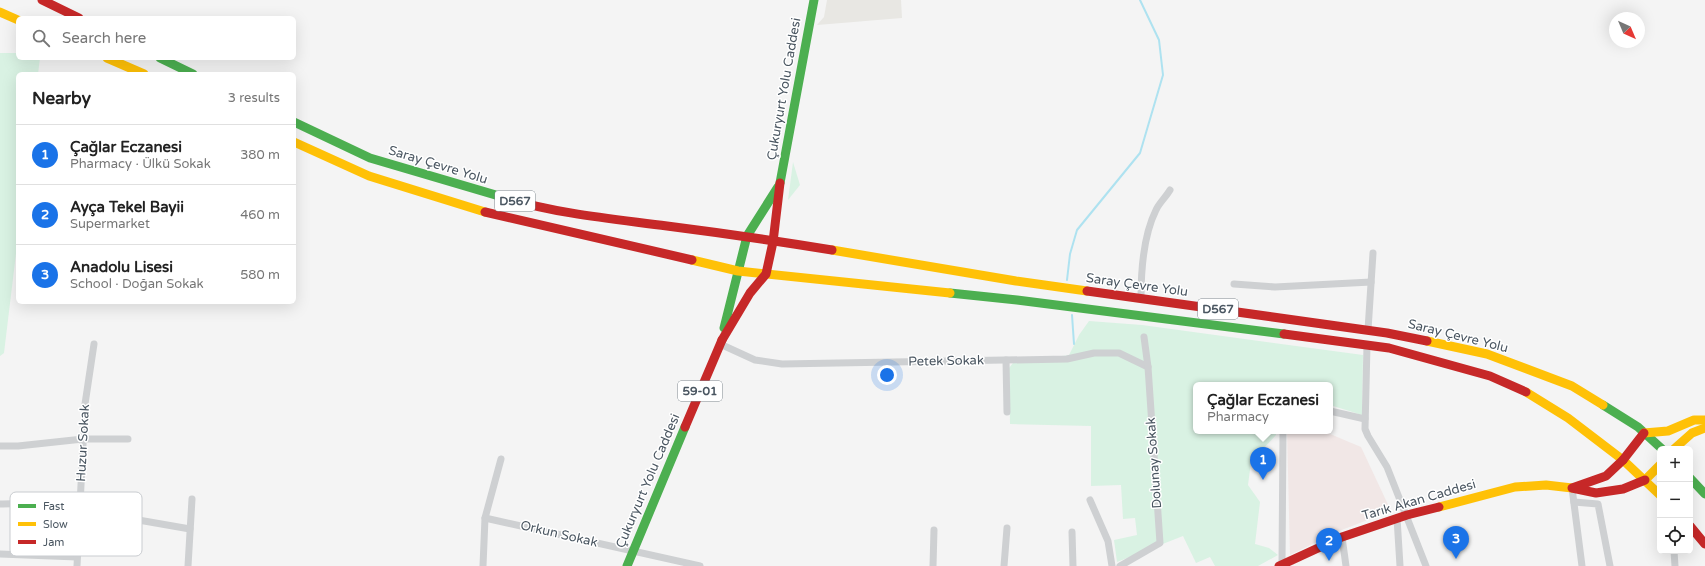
<!DOCTYPE html>
<html lang="en">
<head>
<meta charset="utf-8">
<style>
	:root { --surface:#fff; --page:#f6f6f6; --text:#222; --muted:#767676; --line:#e0e0e0; --accent:#1a73e8 }
	body { margin:0; font-family:"Varela Round",sans-serif; background:var(--page); color:var(--text) }
	.controls { position:absolute; right:12px; bottom:12px; display:grid; overflow:hidden; border-radius:6px; box-shadow:0 4px 16px #0002 }
	.controls button { width:36px; height:36px; display:grid; place-items:center; padding:0; border:0; border-bottom:1px solid var(--line); background:var(--surface); color:var(--text); font:20px sans-serif }
	.compass { position:absolute; left:1609px; top:12px; width:36px; height:36px; border-radius:50%; background:var(--surface); box-shadow:0 4px 16px #0002; rotate:136deg }
	.you { position:absolute; left:887px; top:375px; width:14px; height:14px; margin:-10px; border:3px solid #fff; border-radius:50%; background:#1a73e8; box-shadow:0 0 0 6px #1a73e833 }
	.badge { display:grid; place-items:center; width:26px; height:26px; border-radius:50%; background:var(--accent); color:#fff; font-size:13px; font-weight:700 }
	.pin { position:absolute; translate:-50% -33px; filter:drop-shadow(0 1px 2px #0008) }
	.pin::after { content:''; position:absolute; top:21px; width:14px; height:12px; background:inherit; clip-path:polygon(0 0,100% 0,50% 100%) }
	.popup { position:absolute; left:1193px; top:382px; width:140px; height:52px; box-sizing:border-box; display:grid; place-content:center; border-radius:6px; background:var(--surface); filter:drop-shadow(0 1px 3px #0005); font-size:13px; white-space:nowrap; color:var(--muted) }
	.popup b { font-size:15px; color:var(--text) }
	.popup::after { content:''; position:absolute; left:50%; top:100%; margin-left:-8px; border:8px solid transparent; border-top-color:var(--surface) }
	.list { margin:0; padding:0; list-style:none }
	h2 { display:flex; justify-content:space-between; align-items:center; height:52px; margin:0; padding:0 16px; font-size:17px }
	h2 small { font-size:13px; font-weight:400; color:var(--muted) }
	.list li { display:grid; grid-template-columns:26px 1fr auto; gap:12px; align-items:center; box-sizing:border-box; height:60px; padding:0 16px; border-top:1px solid var(--line) }
	.list b { display:block; font-size:15px; white-space:nowrap }
	.list p { margin:0; font-size:13px; white-space:nowrap; color:var(--muted) }
	.list em { font-size:13px; font-style:normal; color:var(--muted) }
	.icon { flex:none; width:22px; height:22px; fill:none; stroke:currentColor; stroke-width:2; stroke-linecap:round; stroke-linejoin:round }
	.map { position:relative; flex:none; width:1705px; height:566px; overflow:hidden }
	.search { position:absolute; background:var(--surface); box-shadow:0 4px 16px #0002; left:16px; top:16px; width:280px; height:44px; display:flex; align-items:center; gap:10px; box-sizing:border-box; padding:0 14px; border-radius:6px; color:var(--muted); font-size:15px }
	.panel { position:absolute; background:var(--surface); box-shadow:0 4px 16px #0002; left:16px; top:72px; width:280px; height:232px; border-radius:6px }
	.map>svg:first-child { display:block }
	.commercial { fill:#e8e7e3 }
	.medical { fill:#f1e7e6 }
	.green { fill:#d9f2e3 }
	.lines { fill:none; stroke-linecap:round; stroke-linejoin:round }
	.stream { stroke:#aee2f0; stroke-width:2 }
	.street { stroke:#ced0d2; stroke-width:7 }
	.fast { stroke:#4caf50; stroke-width:9 }
	.slow { stroke:#ffc107; stroke-width:9 }
	.jam { stroke:#c62828; stroke-width:9 }
	.labels { text-anchor:middle; dominant-baseline:central; stroke-width:3; stroke-linejoin:round; paint-order:stroke }
	.shield { fill:#fff; stroke:#808990; stroke-width:1 }
	.shield-label { font-size:12px; font-weight:bold; fill:#4a5661 }
	.street-label { font-size:13px; fill:#4a5661; stroke:#fff }
	.key { fill:#fff; stroke:#c9ccd0; stroke-width:1 }
	.key-label { font-size:11px; fill:#4a5661 }
</style>
</head>
<body>
<div class="map">
<svg width="1705" height="566" viewBox="0 0 1705 566">
	<rect width="100%" height="100%" fill="#f4f4f4"/>
	<path class="commercial" d="M827,0H901L902,18L817,25L824,17Z"/>
	<path class="medical" d="M1287,431H1323L1361,447L1391,511L1339,531L1290,555Z"/>
	<g class="green">
		<path d="M0,53H18V58H40L38,74H18V237L4,353L0,356Z"/>
		<path d="M793,162L800,185L788,200Z"/>
		<path d="M1089,321L1142,325L1363,355L1362,415L1330,405V385H1196V431H1276V435L1251,462L1248,485L1260,502L1255,544L1269,548L1278,555L1258,566H1215L1210,557L1196,563L1183,536L1117,562L1114,540L1137,535L1135,518L1123,519L1121,485L1091,486V426L1010,424L1009,368L1013,363L1069,355L1079,335Z"/>
	</g>
	<g class="lines">
		<g class="stream">
			<path d="M1067,280L1070,254L1077,230L1140,153L1163,75L1159,40L1140,0"/>
			<path d="M1072,315L1074,344"/>
		</g>
		<g class="street">
			<path d="M1234,284L1275,287L1371,282"/>
			<path d="M1141,298C1141,270 1143,236 1156,210C1159,203 1166,197 1170,190"/>
			<path d="M1368,330L1373,253"/>
			<path d="M720,344L755,360L782,364L1067,359L1094,353H1119L1148,367"/>
			<path d="M1367,345L1365,429L1368,436L1387,467L1426,566"/>
			<path d="M1006,360L1007,412"/>
			<path d="M1330,411L1365,419"/>
			<path d="M0,446H18L83,439H128"/>
			<path d="M1572,488L1582,566"/>
			<path d="M1090,500L1108,541L1112,566"/>
			<path d="M1574,502L1598,504L1610,566"/>
			<path d="M0,504C23,504 68,499 87,511L190,529"/>
			<path d="M485,518L700,566"/>
			<path d="M1397,518L1400,566"/>
			<path d="M1072,532L1073,566"/>
			<path d="M1342,537L1346,566"/>
			<path d="M1674,551L1675,566"/>
			<path d="M0,554L77,557"/>
			<path d="M1282,565L1283,431"/>
			<path d="M77,566L85,404L94,344"/>
			<path d="M188,566L192,499"/>
			<path d="M483,566L485,518L501,459"/>
			<path d="M933,566L934,530"/>
			<path d="M1004,566L1007,528"/>
			<path d="M1120,566L1160,543L1148,367L1144,337"/>
		</g>
		<g class="fast">
			<path d="M160,58L193,74"/>
			<path d="M294,122L370,158L509,199"/>
			<path d="M780,183L814,0"/>
			<path d="M950,293L1017,300L1284,334"/>
			<path d="M724,328L747,236L778,187"/>
			<path d="M1603,405L1638,427L1662,449"/>
			<path d="M1690,478L1705,494"/>
			<path d="M627,566L685,427"/>
		</g>
		<g class="slow">
			<path d="M0,12L18,20"/>
			<path d="M107,58L144,74"/>
			<path d="M294,142L369,176L485,212"/>
			<path d="M832,250L1016,281L1087,291"/>
			<path d="M692,260L738,271L950,293"/>
			<path d="M1427,341L1487,354L1572,386L1603,405"/>
			<path d="M1526,392L1568,418L1623,460L1660,495"/>
			<path d="M1644,433L1668,431L1694,420H1705"/>
			<path d="M1674,449L1692,433L1705,428"/>
			<path d="M1645,480L1660,465"/>
			<path d="M1439,507L1515,487L1546,485L1572,488"/>
		</g>
		<g class="jam">
			<path d="M42,0L79,18"/>
			<path d="M509,199C559,214 615,219 667,226C722,233 777,241 832,250"/>
			<path d="M485,212L692,260"/>
			<path d="M1087,291L1387,333L1427,341"/>
			<path d="M1284,334L1389,348L1490,376L1526,392"/>
			<path d="M722,340L750,293L766,274L773,242L780,183"/>
			<path d="M685,427L722,340"/>
			<path d="M1623,460L1606,476L1572,488L1596,493L1623,489L1645,480"/>
			<path d="M1623,460L1644,433"/>
			<path d="M1690,526L1705,544"/>
			<path d="M1279,566L1342,537L1407,515L1439,507"/>
		</g>
	</g>
	<g class="labels">
		<g class="shield">
			<rect x="495" y="191" width="40" height="20" rx="3"/>
			<rect x="1198" y="299" width="40" height="20" rx="3"/>
			<rect x="678" y="381" width="44" height="20" rx="3"/>
		</g>
		<g class="shield-label">
			<text x="515" y="201">D567</text>
			<text x="1218" y="309">D567</text>
			<text x="700" y="391">59-01</text>
		</g>
		<g class="street-label">
			<text transform="translate(784 89) rotate(-80)">Çukuryurt Yolu Caddesi</text>
			<text transform="translate(438 165) rotate(17)">Saray Çevre Yolu</text>
			<text transform="translate(1137 285) rotate(8)">Saray Çevre Yolu</text>
			<text transform="translate(1458 336) rotate(14)">Saray Çevre Yolu</text>
			<text transform="translate(946 361) rotate(-1)">Petek Sokak</text>
			<text transform="translate(83 443) rotate(-87)">Huzur Sokak</text>
			<text transform="translate(1154 463) rotate(-94)">Dolunay Sokak</text>
			<text transform="translate(648 481) rotate(-67)">Çukuryurt Yolu Caddesi</text>
			<text transform="translate(1419 500) rotate(-16)">Tarık Akan Caddesi</text>
			<text transform="translate(559 534) rotate(13)">Orkun Sokak</text>
		</g>
	</g>
	<rect x="10" y="492" width="132" height="64" rx="6" class="key"/>
	<rect x="18" y="504" width="18" height="4" fill="#4caf50"/>
	<rect x="18" y="522" width="18" height="4" fill="#ffc107"/>
	<rect x="18" y="540" width="18" height="4" fill="#c62828"/>
	<g class="key-label">
		<text x="43" y="510">Fast</text>
		<text x="43" y="528">Slow</text>
		<text x="43" y="546">Jam</text>
	</g>
</svg>
<div class="controls">
<button>+</button>
<button>−</button>
<button><svg class="icon" aria-label="locate" viewBox="0 0 24 24"><circle cx="12" cy="12" r="6"/><path d="M12 2v4M12 18v4M2 12h4M18 12h4"/></svg></button>
</div>
<svg class="compass" viewBox="-18 -18 36 36"><path d="M0-13l5 13h-10z" fill="#e53935"/><path d="M0 13l5-13h-10z" fill="#767676"/></svg>
<div class="you"></div>
<div class="pin badge" style="left:1263px;top:480px">1</div>
<div class="popup"><b>Çağlar Eczanesi</b>Pharmacy</div>
<div class="pin badge" style="left:1329px;top:561px">2</div>
<div class="pin badge" style="left:1456px;top:559px">3</div>
<div class="search"><svg class="icon" aria-label="search" viewBox="0 0 24 24"><circle cx="10" cy="10" r="6"/><path d="M15 15l6 6"/></svg>Search here</div>
<section class="panel">
<h2>Nearby<small>3 results</small></h2>
<ul class="list">
<li><span class="badge">1</span><div><b>Çağlar Eczanesi</b><p>Pharmacy · Ülkü Sokak</p></div><em>380 m</em></li>
<li><span class="badge">2</span><div><b>Ayça Tekel Bayii</b><p>Supermarket</p></div><em>460 m</em></li>
<li><span class="badge">3</span><div><b>Anadolu Lisesi</b><p>School · Doğan Sokak</p></div><em>580 m</em></li>
</ul>
</section>
</div>
</body>
</html>
